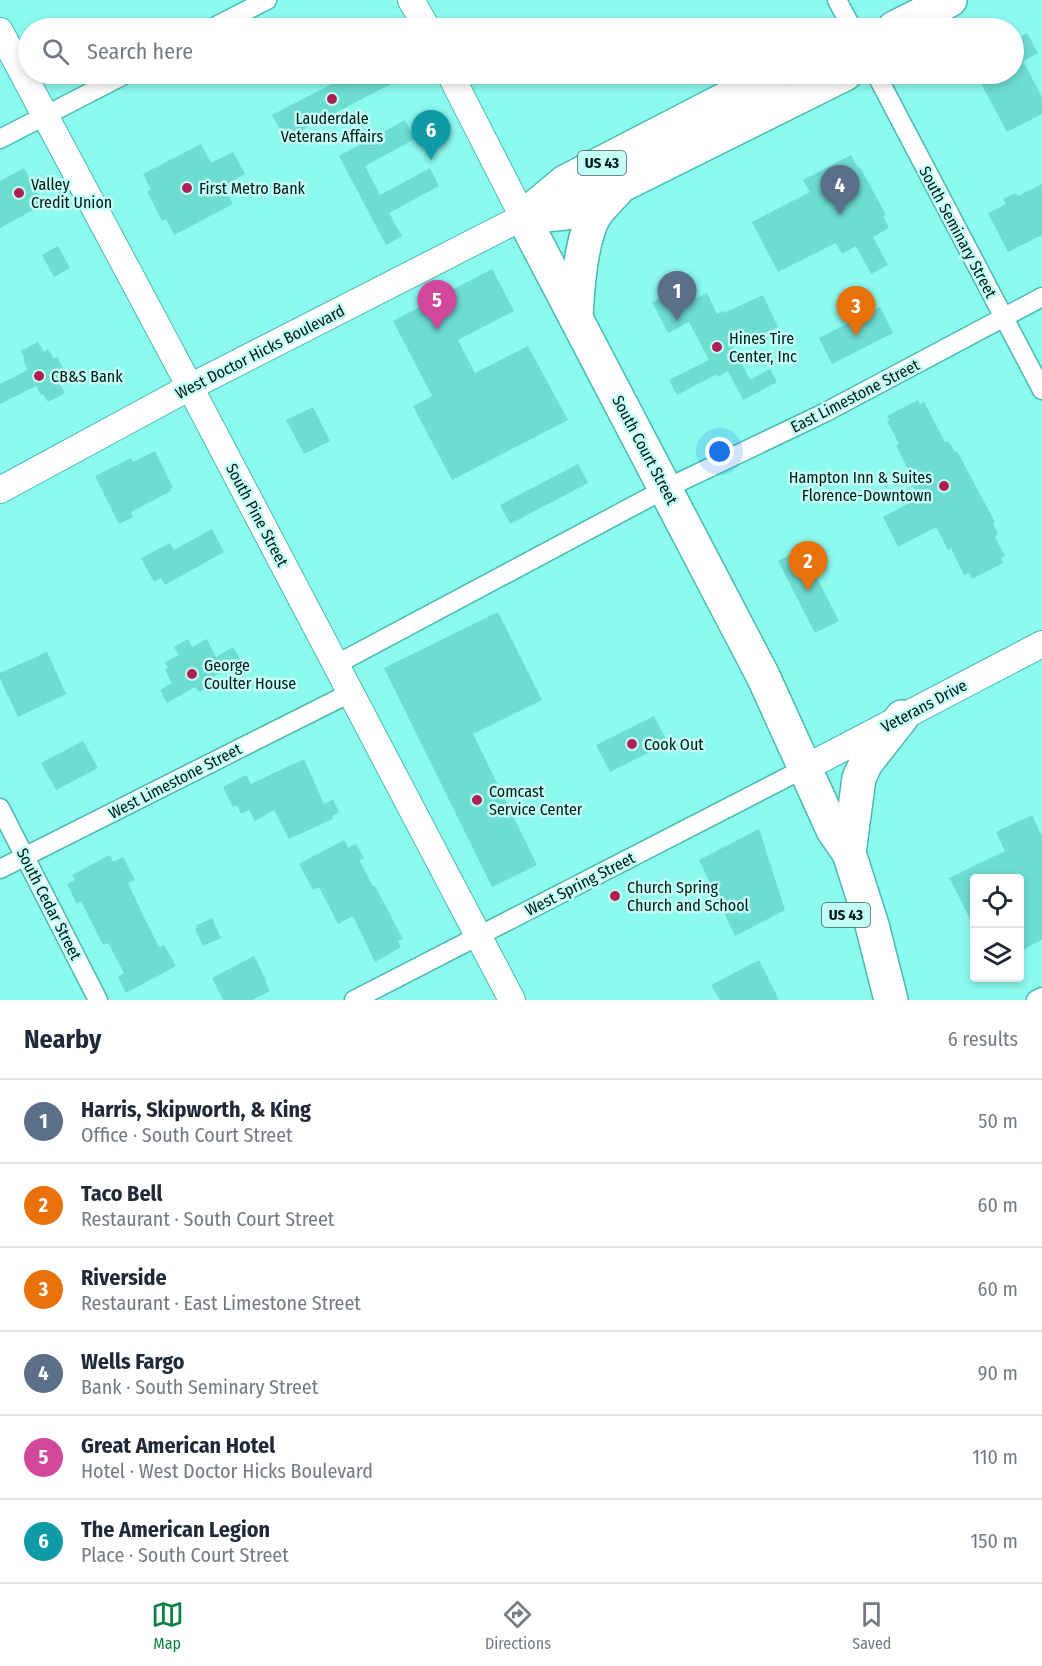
<!DOCTYPE html>
<html lang="en">
<head>
<meta charset="utf-8">
<style>
	:root { --surface:#fff; --page:#f2f2f3; --text:#1f2937; --muted:#747a83; --line:#e0e1e3; --accent:#0b8043 }
	body { margin:0; font-family:"Fira Sans Condensed",sans-serif; background:var(--page); color:var(--text) }
	.controls { position:absolute; right:18px; bottom:18px; display:grid; overflow:hidden; border-radius:6px; box-shadow:0 3px 9px #0003 }
	.controls button { width:54px; height:54px; display:grid; place-items:center; padding:0; border:0; border-bottom:2px solid var(--line); background:var(--surface); color:var(--text); font:30px sans-serif }
	.you { position:absolute; left:720px; top:452px; width:21px; height:21px; margin:-15px; border:4px solid #fff; border-radius:50%; background:#1a73e8; box-shadow:0 0 0 9px #1a73e833 }
	.badge { display:grid; place-items:center; width:39px; height:39px; border-radius:50%; background:var(--accent); color:#fff; font-size:20px; font-weight:700 }
	.pin { position:absolute; translate:-50% -50px; filter:drop-shadow(0 2px 3px #0008) }
	.pin::after { content:''; position:absolute; top:32px; width:21px; height:18px; background:inherit; clip-path:polygon(0 0,100% 0,50% 100%) }
	.list { margin:0; padding:0; list-style:none }
	h2 { display:flex; justify-content:space-between; align-items:center; height:78px; margin:0; padding:0 24px; font-size:26px }
	h2 small { font-size:20px; font-weight:400; color:var(--muted) }
	.list li { display:grid; grid-template-columns:39px 1fr auto; gap:18px; align-items:center; box-sizing:border-box; height:84px; padding:0 24px; border-top:2px solid var(--line) }
	.list b { display:block; font-size:22px; white-space:nowrap }
	.list p { margin:0; font-size:20px; white-space:nowrap; color:var(--muted) }
	.list em { font-size:20px; font-style:normal; color:var(--muted) }
	.icon { flex:none; width:33px; height:33px; fill:none; stroke:currentColor; stroke-width:2; stroke-linecap:round; stroke-linejoin:round }
	.map { position:relative; flex:none; width:1042px; height:1000px; overflow:hidden }
	.search { position:absolute; background:var(--surface); box-shadow:0 3px 9px #0003; left:18px; right:18px; top:18px; height:66px; display:flex; align-items:center; gap:15px; box-sizing:border-box; padding:0 21px; border-radius:33px; color:var(--muted); font-size:22px }
	.sheet { height:582px; background:var(--surface) }
	nav { display:flex; justify-content:space-around; align-items:center; box-sizing:border-box; height:84px; border-top:2px solid var(--line); background:var(--surface); font-size:16px; color:var(--muted) }
	nav a { display:grid; justify-items:center; gap:3px }
	nav .on { color:var(--accent) }
	.map>svg:first-child { display:block }
	.building { fill:#6ddcd1 }
	.lines { fill:none; stroke-linecap:round; stroke-linejoin:round }
	.street-casing { stroke:#49bab0; stroke-width:21 }
	.secondary-casing { stroke:#49bab0; stroke-width:28 }
	.highway-casing { stroke:#49bab0; stroke-width:36 }
	.street { stroke:#fff; stroke-width:18 }
	.secondary { stroke:#fff; stroke-width:26 }
	.highway { stroke:#fff; stroke-width:33 }
	.poi-dot { fill:#af1f51; stroke:#c2fff7; stroke-width:2 }
	.labels { text-anchor:middle; dominant-baseline:central; stroke-width:5; stroke-linejoin:round; paint-order:stroke }
	.shield { fill:#c2fff7; stroke:#3b5d59; stroke-width:1.5 }
	.shield-label { font-size:15px; font-weight:bold; fill:#011715 }
	.poi-label { font-size:16px; fill:#011715; stroke:#c2fff7; text-anchor:start }
	.street-label { font-size:16px; fill:#011715; stroke:#c2fff7 }
</style>
</head>
<body>
<div class="map">
<svg width="1042" height="1000" viewBox="0 0 1042 1000">
	<rect width="100%" height="100%" fill="#8cfaef"/>
	<g class="building">
		<path d="M1027,33L1038,53L1023,61L1042,97V114L1007,132L976,74H1014V40Z"/>
		<path d="M351,74H410L285,139L272,115Z"/>
		<path d="M405,120L415,139L365,166L380,195L430,168L439,186L389,213L402,236L386,245L339,156Z"/>
		<path d="M201,144L211,163L233,152L245,174L223,186L233,204L174,235L166,219L162,221L147,191L151,190L143,174Z"/>
		<path d="M851,155L858,168L860,167L886,215L883,216L889,228L873,237L888,265L871,274L856,246L842,254L836,243L778,272L752,222L810,192L803,180Z"/>
		<path d="M24,168L44,204L0,228V181Z"/>
		<path d="M1042,184V235L1008,252L988,213L1006,204L1003,199L1016,193L1018,196Z"/>
		<path d="M58,246L70,268L54,277L42,255Z"/>
		<path d="M492,269L514,311L458,340L475,373L528,346L568,420L452,480L413,406L432,396L393,321Z"/>
		<path d="M683,287L690,301L707,293L717,314L723,311L724,313L763,295L778,327L733,347L750,380L770,369L777,382L743,400L728,371L718,377L717,374L677,395L669,380L709,360L689,322L668,333L652,302Z"/>
		<path d="M880,307L893,333L832,364L819,338Z"/>
		<path d="M38,342L44,352L48,349L54,359L57,357L64,370L60,372L66,381L60,384L65,393L48,402L43,394L41,395L36,386L0,404V384L28,370L23,360L25,359L21,351Z"/>
		<path d="M918,400L920,404L924,402L945,442L948,441L955,452L957,451L995,522L993,524L998,534L995,537L1005,556L1001,558L1003,563L972,579L969,573L964,575L951,548L948,550L936,527L898,547L883,517L919,498L906,474L910,473L896,445L899,444L887,421L890,420L887,416Z"/>
		<path d="M313,407L330,441L304,454L286,420Z"/>
		<path d="M155,451L173,488L170,489L171,491L131,512L133,517L119,524L95,476L131,458L133,462Z"/>
		<path d="M578,464L588,483L510,524L500,505Z"/>
		<path d="M212,529L224,552L165,585L161,578L154,582L141,558L170,543L174,550Z"/>
		<path d="M802,549L839,621L815,633L778,561Z"/>
		<path d="M498,612L542,700L473,734L537,865L492,887L384,668Z"/>
		<path d="M188,639L192,647L207,639L216,657L233,647L241,661L209,679L212,685L199,692L195,687L167,703L160,690L172,683L165,670L168,668L165,662L179,655L174,647Z"/>
		<path d="M47,652L66,694L18,717L0,679V673Z"/>
		<path d="M654,716L668,743L610,772L596,745Z"/>
		<path d="M83,741L98,768L56,790L41,763Z"/>
		<path d="M304,759L324,804L333,799L339,812L332,816L333,819L289,839L274,810L255,821L249,810L241,814L237,805L233,807L223,787L246,775L251,784Z"/>
		<path d="M1032,815L1042,836V940L1020,951V879H975V929L950,879H947L1005,851L996,832Z"/>
		<path d="M759,829L785,910L735,936L699,860Z"/>
		<path d="M344,840L348,848L356,844L364,858L359,860L373,886H375L403,939L398,941L401,947L375,962L353,916L338,924L319,887L313,890L299,864Z"/>
		<path d="M110,855L113,862L123,857L135,880L128,883L142,913L159,947L164,945L176,966L126,993L118,977L124,973L108,943L103,945L81,901L77,904L67,884L75,880L72,875Z"/>
		<path d="M212,918L221,938L203,946L195,929L197,928L195,926Z"/>
		<path d="M254,956L266,980L265,981L270,991L252,1000H223L212,978Z"/>
		<path d="M759,960L779,1000H720L711,985Z"/>
	</g>
	<g class="lines">
		<g class="street-casing">
			<g id="street">
				<path d="M837,0L852,28"/>
				<path d="M212,28L267,0"/>
				<path d="M876,74L1042,390"/>
				<path d="M0,139L126,74"/>
				<path d="M335,665L665,489L824,413L1042,297"/>
				<path d="M0,808L98,1000"/>
				<path d="M0,869L350,693"/>
				<path d="M354,1000L805,768"/>
				<path d="M1036,1000L1042,997"/>
			</g>
		</g>
		<g class="secondary-casing">
			<g id="secondary">
				<path d="M411,0L427,28"/>
				<path d="M0,31L190,387L512,1000"/>
				<path d="M0,490L190,387L523,217L450,74"/>
				<path d="M805,768L1042,644"/>
			</g>
		</g>
		<g class="highway-casing">
			<g id="highway">
				<path d="M894,28L950,0"/>
				<path d="M523,217L763,676L833,830L849,853L872,925L891,1000"/>
				<path d="M523,217L566,213L845,74"/>
				<path d="M523,217L565,182L774,74"/>
				<path d="M576,318C577,292 581,238 595,215C601,206 610,198 617,190"/>
				<path d="M849,853L859,778L866,763L902,717"/>
			</g>
		</g>
		<use href="#street" class="street"/>
		<use href="#secondary" class="secondary"/>
		<use href="#highway" class="highway"/>
	</g>
	<g class="poi-dot">
		<circle cx="332" cy="99" r="6"/>
		<circle cx="187" cy="188" r="6"/>
		<circle cx="19" cy="193" r="6"/>
		<circle cx="717" cy="347" r="6"/>
		<circle cx="39" cy="376" r="6"/>
		<circle cx="944" cy="486" r="6"/>
		<circle cx="192" cy="674" r="6"/>
		<circle cx="632" cy="744" r="6"/>
		<circle cx="477" cy="800" r="6"/>
		<circle cx="615" cy="896" r="6"/>
	</g>
	<g class="labels">
		<g class="shield">
			<rect x="578" y="151" width="48" height="24" rx="4.5"/>
			<rect x="822" y="903" width="48" height="24" rx="4.5"/>
		</g>
		<g class="shield-label">
			<text x="602" y="163">US 43</text>
			<text x="846" y="915">US 43</text>
		</g>
		<g class="poi-label">
			<text x="332" y="118" text-anchor="middle">Lauderdale<tspan x="332" dy="18">Veterans Affairs</tspan></text>
			<text x="31" y="184">Valley<tspan x="31" dy="18">Credit Union</tspan></text>
			<text x="199" y="188">First Metro Bank</text>
			<text x="729" y="338">Hines Tire<tspan x="729" dy="18">Center, Inc</tspan></text>
			<text x="51" y="376">CB&amp;S Bank</text>
			<text x="932" y="477" text-anchor="end">Hampton Inn &amp; Suites<tspan x="932" dy="18">Florence-Downtown</tspan></text>
			<text x="204" y="665">George<tspan x="204" dy="18">Coulter House</tspan></text>
			<text x="644" y="744">Cook Out</text>
			<text x="489" y="791">Comcast<tspan x="489" dy="18">Service Center</tspan></text>
			<text x="627" y="887">Church Spring<tspan x="627" dy="18">Church and School</tspan></text>
		</g>
		<g class="street-label">
			<text transform="translate(958 232) rotate(62)">South Seminary Street</text>
			<text transform="translate(260 352) rotate(-27)">West Doctor Hicks Boulevard</text>
			<text transform="translate(855 396) rotate(-27)">East Limestone Street</text>
			<text transform="translate(645 450) rotate(62)">South Court Street</text>
			<text transform="translate(257 515) rotate(62)">South Pine Street</text>
			<text transform="translate(924 706) rotate(-28)">Veterans Drive</text>
			<text transform="translate(175 781) rotate(-27)">West Limestone Street</text>
			<text transform="translate(580 884) rotate(-27)">West Spring Street</text>
			<text transform="translate(49 904) rotate(63)">South Cedar Street</text>
		</g>
	</g>
</svg>
<div class="controls">
<button><svg class="icon" aria-label="locate" viewBox="0 0 24 24"><circle cx="12" cy="12" r="6"/><path d="M12 2v4M12 18v4M2 12h4M18 12h4"/></svg></button>
<button><svg class="icon" aria-label="layers" viewBox="0 0 24 24"><path d="M12 4l9 5-9 5-9-5zM3 14l9 5 9-5"/></svg></button>
</div>
<div class="you"></div>
<div class="pin badge" style="left:677px;top:321px;background:#5c6f8a">1</div>
<div class="pin badge" style="left:808px;top:591px;background:#e8710a">2</div>
<div class="pin badge" style="left:856px;top:336px;background:#e8710a">3</div>
<div class="pin badge" style="left:840px;top:215px;background:#5c6f8a">4</div>
<div class="pin badge" style="left:437px;top:330px;background:#d1479c">5</div>
<div class="pin badge" style="left:431px;top:160px;background:#0f9aa8">6</div>
<div class="search"><svg class="icon" aria-label="search" viewBox="0 0 24 24"><circle cx="10" cy="10" r="6"/><path d="M15 15l6 6"/></svg>Search here</div>
</div>
<section class="sheet">
<h2>Nearby<small>6 results</small></h2>
<ul class="list">
<li><span class="badge" style="background:#5c6f8a">1</span><div><b>Harris, Skipworth, &amp; King</b><p>Office · South Court Street</p></div><em>50 m</em></li>
<li><span class="badge" style="background:#e8710a">2</span><div><b>Taco Bell</b><p>Restaurant · South Court Street</p></div><em>60 m</em></li>
<li><span class="badge" style="background:#e8710a">3</span><div><b>Riverside</b><p>Restaurant · East Limestone Street</p></div><em>60 m</em></li>
<li><span class="badge" style="background:#5c6f8a">4</span><div><b>Wells Fargo</b><p>Bank · South Seminary Street</p></div><em>90 m</em></li>
<li><span class="badge" style="background:#d1479c">5</span><div><b>Great American Hotel</b><p>Hotel · West Doctor Hicks Boulevard</p></div><em>110 m</em></li>
<li><span class="badge" style="background:#0f9aa8">6</span><div><b>The American Legion</b><p>Place · South Court Street</p></div><em>150 m</em></li>
</ul>
</section>
<nav>
<a class="on"><svg class="icon" aria-label="map" viewBox="0 0 24 24"><path d="M3 6l6-2 6 2 6-2v14l-6 2-6-2-6 2zM9 4v14M15 6v14"/></svg>Map</a>
<a><svg class="icon" aria-label="directions" viewBox="0 0 24 24"><path d="M12 3l9 9-9 9-9-9zM9 14v-3h6M13 9l2 2-2 2"/></svg>Directions</a>
<a><svg class="icon" aria-label="saved" viewBox="0 0 24 24"><path d="M7 4h10v16l-5-4-5 4z"/></svg>Saved</a>
</nav>
</body>
</html>
